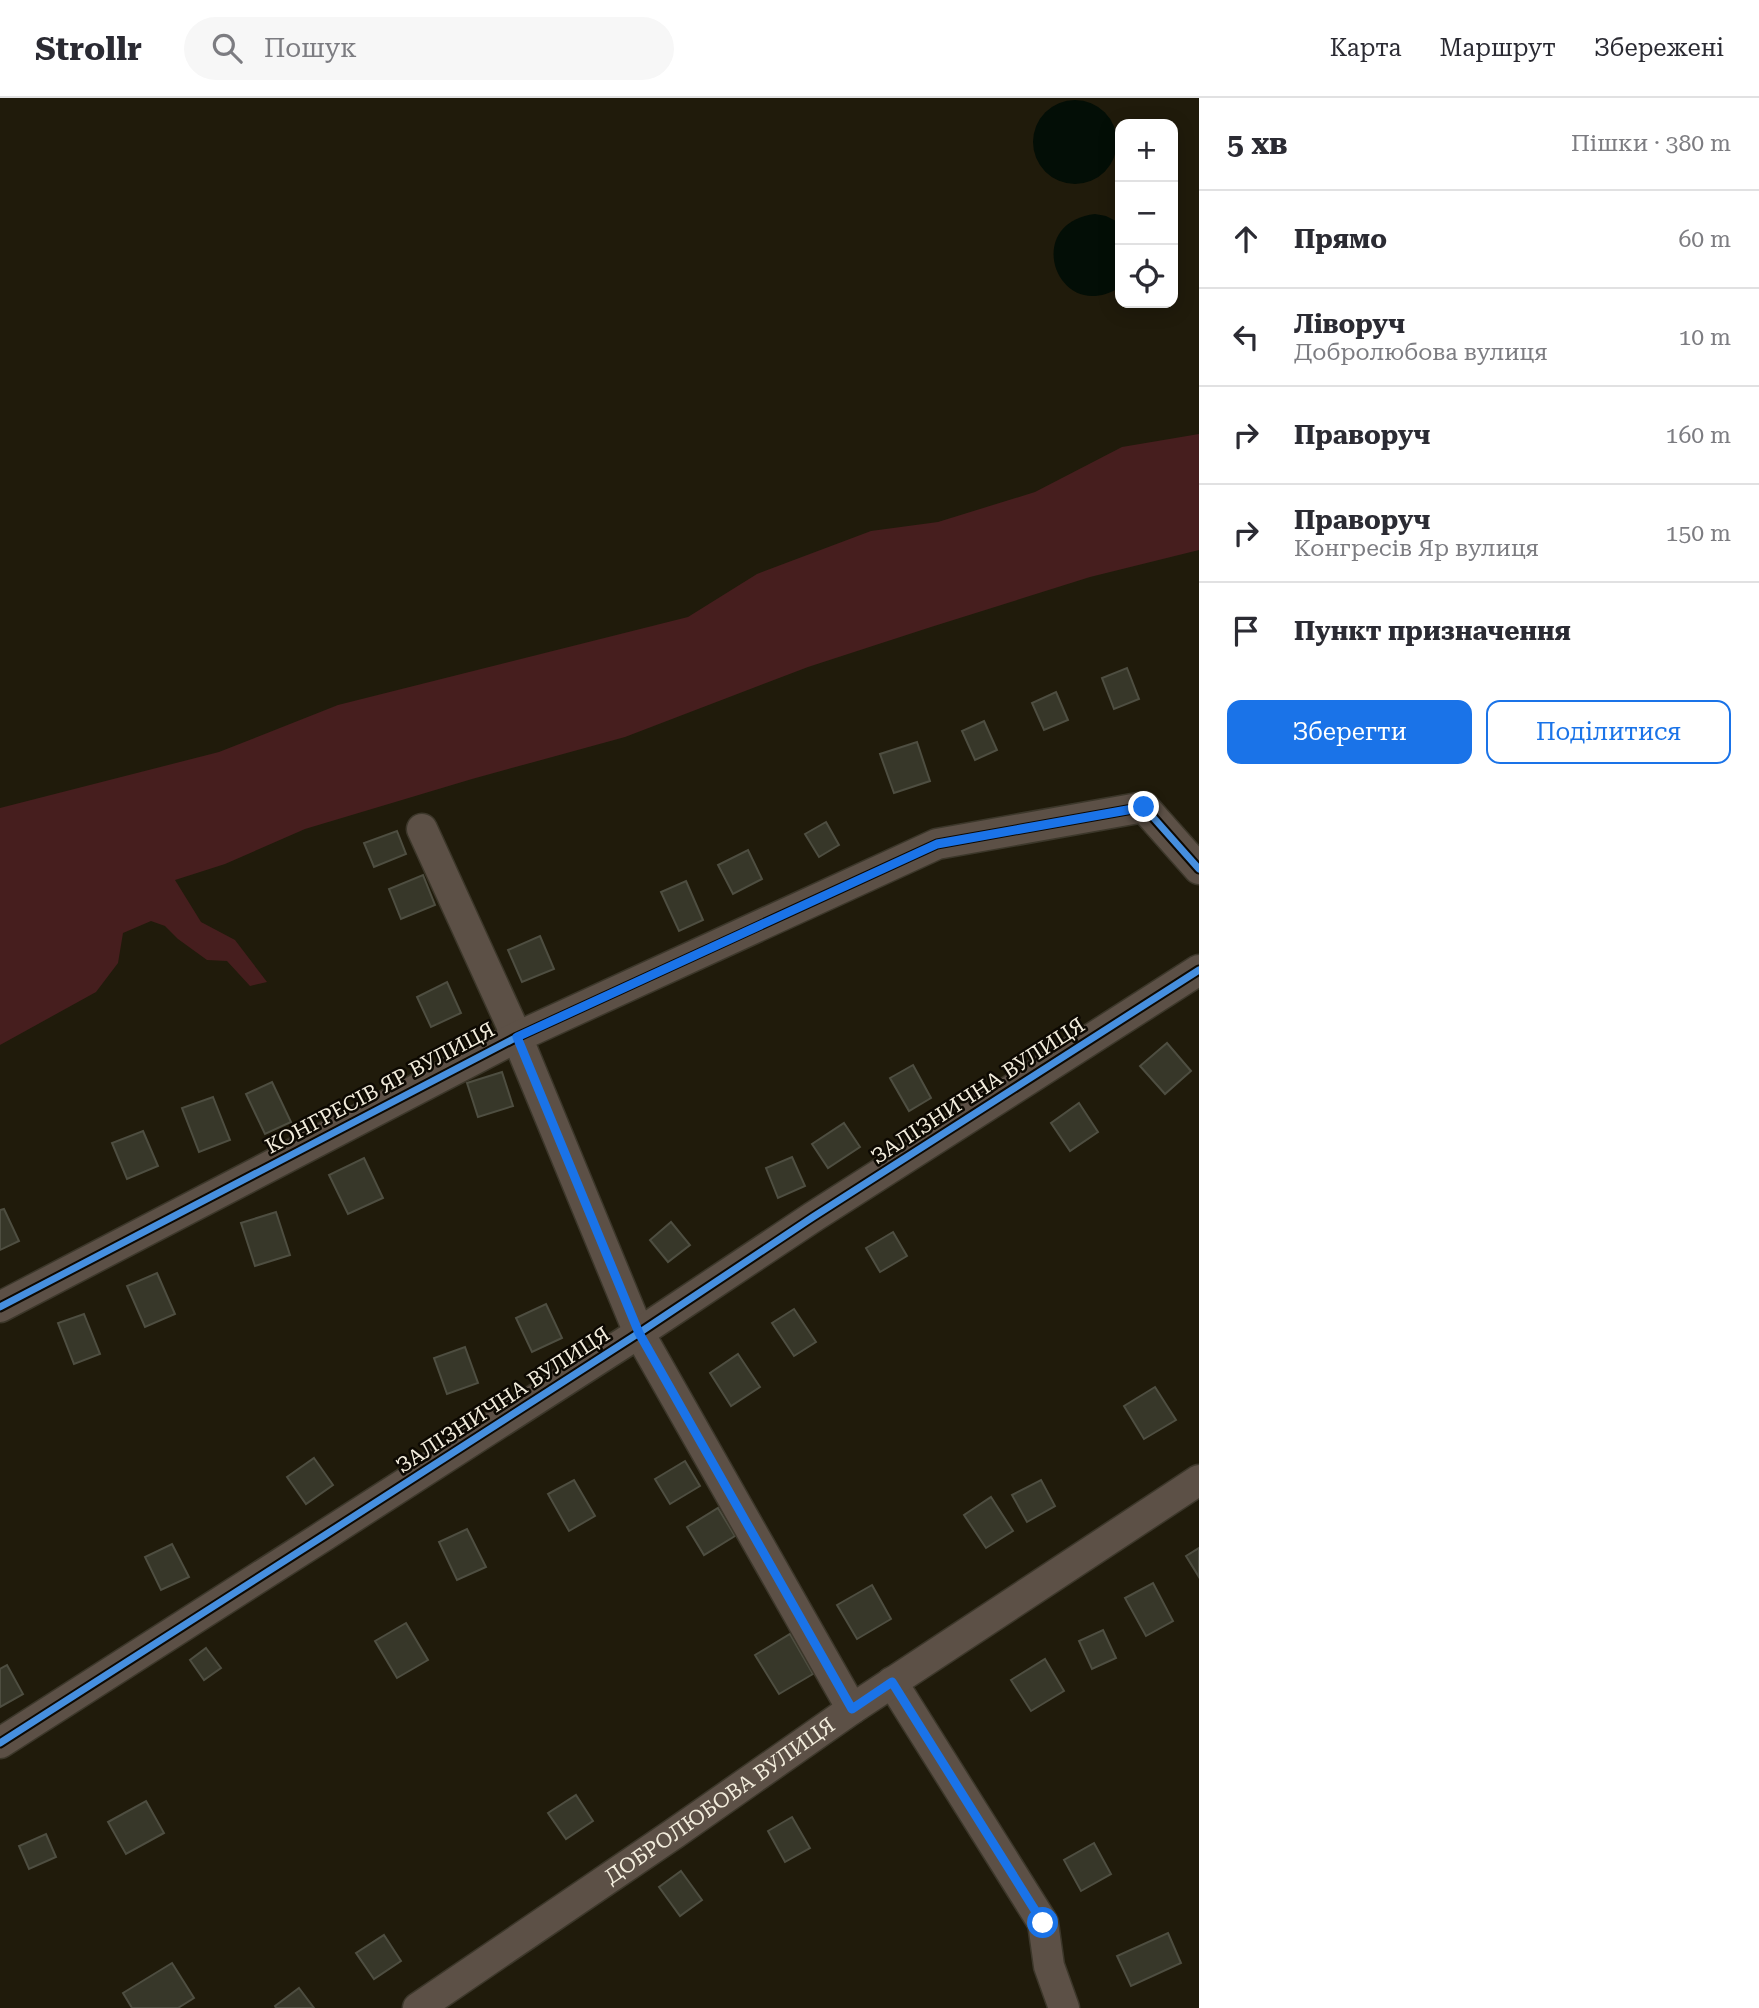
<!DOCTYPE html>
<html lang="uk">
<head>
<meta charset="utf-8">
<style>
	:root { --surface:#fff; --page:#f7f7f7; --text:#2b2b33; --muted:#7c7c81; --line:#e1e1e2; --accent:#1a73e8 }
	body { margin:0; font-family:"Roboto Serif",serif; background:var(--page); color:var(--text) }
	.controls { position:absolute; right:21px; top:21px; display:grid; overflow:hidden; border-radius:14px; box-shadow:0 4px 18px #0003 }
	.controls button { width:63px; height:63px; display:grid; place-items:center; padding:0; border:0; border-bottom:2px solid var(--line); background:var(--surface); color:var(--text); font:35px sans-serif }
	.stop { position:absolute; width:21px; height:21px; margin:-16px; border:5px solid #1a73e8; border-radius:50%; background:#fff }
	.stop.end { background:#1a73e8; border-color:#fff; box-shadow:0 2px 7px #0008 }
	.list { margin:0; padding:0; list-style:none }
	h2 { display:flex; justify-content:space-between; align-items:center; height:91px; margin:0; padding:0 28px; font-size:30px }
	h2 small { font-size:23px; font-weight:400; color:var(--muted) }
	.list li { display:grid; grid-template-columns:46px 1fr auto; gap:21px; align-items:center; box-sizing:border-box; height:98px; padding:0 28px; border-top:2px solid var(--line) }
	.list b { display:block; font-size:26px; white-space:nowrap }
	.list p { margin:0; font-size:23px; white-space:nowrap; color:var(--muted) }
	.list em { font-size:23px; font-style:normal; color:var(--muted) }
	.actions { display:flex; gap:14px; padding:21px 28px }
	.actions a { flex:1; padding:16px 0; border:2px solid var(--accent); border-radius:14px; text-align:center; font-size:24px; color:var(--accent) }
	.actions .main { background:var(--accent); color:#fff }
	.icon { flex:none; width:38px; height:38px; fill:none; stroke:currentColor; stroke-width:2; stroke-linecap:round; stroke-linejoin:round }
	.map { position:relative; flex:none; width:1199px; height:1910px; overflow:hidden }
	header { display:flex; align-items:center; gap:42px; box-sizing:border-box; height:98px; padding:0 35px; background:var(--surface); border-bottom:2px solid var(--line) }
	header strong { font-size:33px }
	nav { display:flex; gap:38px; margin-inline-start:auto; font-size:24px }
	.search { width:490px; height:63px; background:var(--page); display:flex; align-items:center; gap:18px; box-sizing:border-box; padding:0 24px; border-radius:38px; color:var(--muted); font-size:26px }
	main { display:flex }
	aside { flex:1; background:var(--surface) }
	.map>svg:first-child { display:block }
	.green { fill:#461e1e }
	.water { fill:#030e06 }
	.building { fill:#373729; stroke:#4e4e41; stroke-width:2 }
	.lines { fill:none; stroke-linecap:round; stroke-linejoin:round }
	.minor-casing { stroke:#3c372a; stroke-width:33 }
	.minor { stroke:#5c5046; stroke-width:30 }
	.cycleway-casing { stroke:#0d0902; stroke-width:11 }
	.cycleway { stroke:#468fdf; stroke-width:7 }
	.route { stroke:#1a73e8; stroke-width:9 }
	.labels { text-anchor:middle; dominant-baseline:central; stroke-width:5; stroke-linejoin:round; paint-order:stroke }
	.street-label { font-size:21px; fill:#f2ecdc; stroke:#0d0902 }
</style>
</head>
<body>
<header>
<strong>Strollr</strong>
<div class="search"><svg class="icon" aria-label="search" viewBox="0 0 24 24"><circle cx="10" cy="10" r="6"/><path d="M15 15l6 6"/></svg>Пошук</div>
<nav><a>Карта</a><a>Маршрут</a><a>Збережені</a></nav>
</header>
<main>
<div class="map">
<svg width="1199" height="1910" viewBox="0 0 1199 1910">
	<rect width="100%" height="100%" fill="#201b0b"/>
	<path class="green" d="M1199,336V452L1090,479L931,529L808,569L625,639L472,681L305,731L225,766L175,782L201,824L235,842L267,884L250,888L227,863L207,862L178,841L165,828L151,823L123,835L118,865L96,894L0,947V710L219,654L338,607L688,519L757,476L871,433L938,424L1035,394L1122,349Z"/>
	<g class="water">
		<circle cx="1075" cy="44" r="42"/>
		<path d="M1095,116L1106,118L1120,125V189C1058,229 1020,125 1095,116Z"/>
	</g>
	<g class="building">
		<path d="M1127,570L1139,601L1114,611L1102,580Z"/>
		<path d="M1056,594L1068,622L1044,632L1032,605Z"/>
		<path d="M984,623L997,652L975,662L962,633Z"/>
		<path d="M917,644L930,683L894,695L880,656Z"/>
		<path d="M826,724L839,747L819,759L805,736Z"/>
		<path d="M397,733L406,756L374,769L364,745Z"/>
		<path d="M748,752L762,781L733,796L718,767Z"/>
		<path d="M423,777L435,807L401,821L389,791Z"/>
		<path d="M686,783L703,822L679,833L661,794Z"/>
		<path d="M540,838L554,871L522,884L508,852Z"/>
		<path d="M447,884L461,915L431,929L417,899Z"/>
		<path d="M1167,945L1191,973L1165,996L1140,968Z"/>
		<path d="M913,967L931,1000L909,1013L890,980Z"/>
		<path d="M502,974L513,1008L478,1019L467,985Z"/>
		<path d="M272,984L291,1024L265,1036L246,996Z"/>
		<path d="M213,999L230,1042L199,1054L182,1010Z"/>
		<path d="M1079,1005L1098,1034L1070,1053L1051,1025Z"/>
		<path d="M844,1025L860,1049L828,1070L812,1046Z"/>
		<path d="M143,1033L158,1068L127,1081L112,1045Z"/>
		<path d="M792,1059L805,1088L778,1100L766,1070Z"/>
		<path d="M364,1060L383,1100L348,1116L329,1077Z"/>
		<path d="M4,1111L19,1143L0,1152V1112Z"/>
		<path d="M276,1114L290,1157L255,1168L241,1125Z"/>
		<path d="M671,1124L690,1147L668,1164L650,1142Z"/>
		<path d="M893,1134L907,1158L880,1174L866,1150Z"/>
		<path d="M157,1175L175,1216L145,1229L127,1188Z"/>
		<path d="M546,1206L562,1240L532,1254L516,1220Z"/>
		<path d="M794,1211L816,1244L794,1258L772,1225Z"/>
		<path d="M84,1216L100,1256L74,1266L58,1225Z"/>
		<path d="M465,1249L478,1285L447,1296L434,1260Z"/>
		<path d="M738,1256L760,1289L731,1308L710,1275Z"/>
		<path d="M1155,1289L1176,1322L1144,1341L1124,1308Z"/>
		<path d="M314,1360L333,1387L306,1406L287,1379Z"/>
		<path d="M685,1363L700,1388L670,1406L655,1381Z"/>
		<path d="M574,1382L595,1418L569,1433L548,1396Z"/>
		<path d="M1041,1382L1055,1408L1027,1424L1012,1397Z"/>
		<path d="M991,1399L1013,1433L986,1450L964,1417Z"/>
		<path d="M718,1410L735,1438L704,1457L687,1429Z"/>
		<path d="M467,1431L486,1469L457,1482L439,1444Z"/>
		<path d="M172,1446L189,1479L161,1492L145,1459Z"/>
		<path d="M1199,1450V1479L1186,1458Z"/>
		<path d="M1153,1485L1173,1523L1146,1538L1125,1500Z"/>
		<path d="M872,1487L891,1521L857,1541L837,1507Z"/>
		<path d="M406,1525L428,1562L397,1580L375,1543Z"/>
		<path d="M1103,1532L1116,1560L1092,1571L1079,1543Z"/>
		<path d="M790,1536L813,1576L779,1596L755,1557Z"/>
		<path d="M206,1550L221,1570L204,1582L190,1562Z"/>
		<path d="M1045,1561L1064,1593L1031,1613L1011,1582Z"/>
		<path d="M7,1567L23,1596L0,1609V1571Z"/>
		<path d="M576,1697L593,1723L566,1741L548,1715Z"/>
		<path d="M146,1703L164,1735L126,1756L108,1724Z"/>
		<path d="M792,1719L810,1750L785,1764L768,1733Z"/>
		<path d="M46,1736L56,1759L29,1771L19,1748Z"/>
		<path d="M1094,1745L1111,1776L1081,1793L1064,1762Z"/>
		<path d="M681,1773L702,1802L680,1818L659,1789Z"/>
		<path d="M1168,1835L1181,1865L1131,1888L1117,1858Z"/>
		<path d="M384,1837L401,1863L374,1881L356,1855Z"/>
		<path d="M172,1865L194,1900L178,1910H132L123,1895Z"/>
		<path d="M299,1890L314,1910H276L275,1908Z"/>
	</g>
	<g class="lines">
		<g class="minor-casing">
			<g id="minor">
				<path d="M422,731L517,939L639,1235L852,1611"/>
				<path d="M0,1209L517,939L937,746L1144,709L1199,771"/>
				<path d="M892,1584L1043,1825L1049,1868L1064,1910"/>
				<path d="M0,1645L325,1437L639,1235L813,1119L1199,872"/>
				<path id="s1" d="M418,1910L675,1735L852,1611L1199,1382"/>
			</g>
		</g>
		<use href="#minor" class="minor"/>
		<g class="cycleway-casing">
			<g id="cycleway">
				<path d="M0,1209L517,939L937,746L1144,709L1199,771"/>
				<path d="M0,1645L325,1437L639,1235L813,1119L1199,872"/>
			</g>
		</g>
		<use href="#cycleway" class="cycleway"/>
	</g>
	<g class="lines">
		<path class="route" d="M1043,1825L892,1584L852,1611L639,1235L517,939L937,746L1144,709"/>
	</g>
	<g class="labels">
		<g class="street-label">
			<text transform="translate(380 990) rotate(-28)">КОНГРЕСІВ ЯР ВУЛИЦЯ</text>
			<text transform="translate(978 993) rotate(-33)">ЗАЛІЗНИЧНА ВУЛИЦЯ</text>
			<text transform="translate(503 1302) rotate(-33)">ЗАЛІЗНИЧНА ВУЛИЦЯ</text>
			<text stroke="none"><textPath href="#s1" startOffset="366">ДОБРОЛЮБОВА ВУЛИЦЯ</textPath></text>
		</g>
	</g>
</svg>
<div class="controls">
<button>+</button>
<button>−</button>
<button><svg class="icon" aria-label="locate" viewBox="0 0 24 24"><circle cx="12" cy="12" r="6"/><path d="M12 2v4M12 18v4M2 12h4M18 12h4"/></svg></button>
</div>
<div class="stop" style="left:1043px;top:1825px"></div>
<div class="stop end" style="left:1144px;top:709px"></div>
</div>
<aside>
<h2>5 хв<small>Пішки · 380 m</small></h2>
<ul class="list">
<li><svg class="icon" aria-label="ahead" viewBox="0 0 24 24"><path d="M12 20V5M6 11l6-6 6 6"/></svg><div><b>Прямо</b></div><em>60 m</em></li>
<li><svg class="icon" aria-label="left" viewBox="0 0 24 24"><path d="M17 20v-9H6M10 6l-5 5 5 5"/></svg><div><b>Ліворуч</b><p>Добролюбова вулиця</p></div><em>10 m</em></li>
<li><svg class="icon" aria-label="right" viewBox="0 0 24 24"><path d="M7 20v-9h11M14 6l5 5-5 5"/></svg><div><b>Праворуч</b></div><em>160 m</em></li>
<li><svg class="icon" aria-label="right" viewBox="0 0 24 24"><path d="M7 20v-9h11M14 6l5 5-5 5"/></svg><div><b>Праворуч</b><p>Конгресів Яр вулиця</p></div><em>150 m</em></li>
<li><svg class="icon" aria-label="arrive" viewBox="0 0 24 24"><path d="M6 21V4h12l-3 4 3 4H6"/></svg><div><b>Пункт призначення</b></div></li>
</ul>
<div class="actions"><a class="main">Зберегти</a><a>Поділитися</a></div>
</aside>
</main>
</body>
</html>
